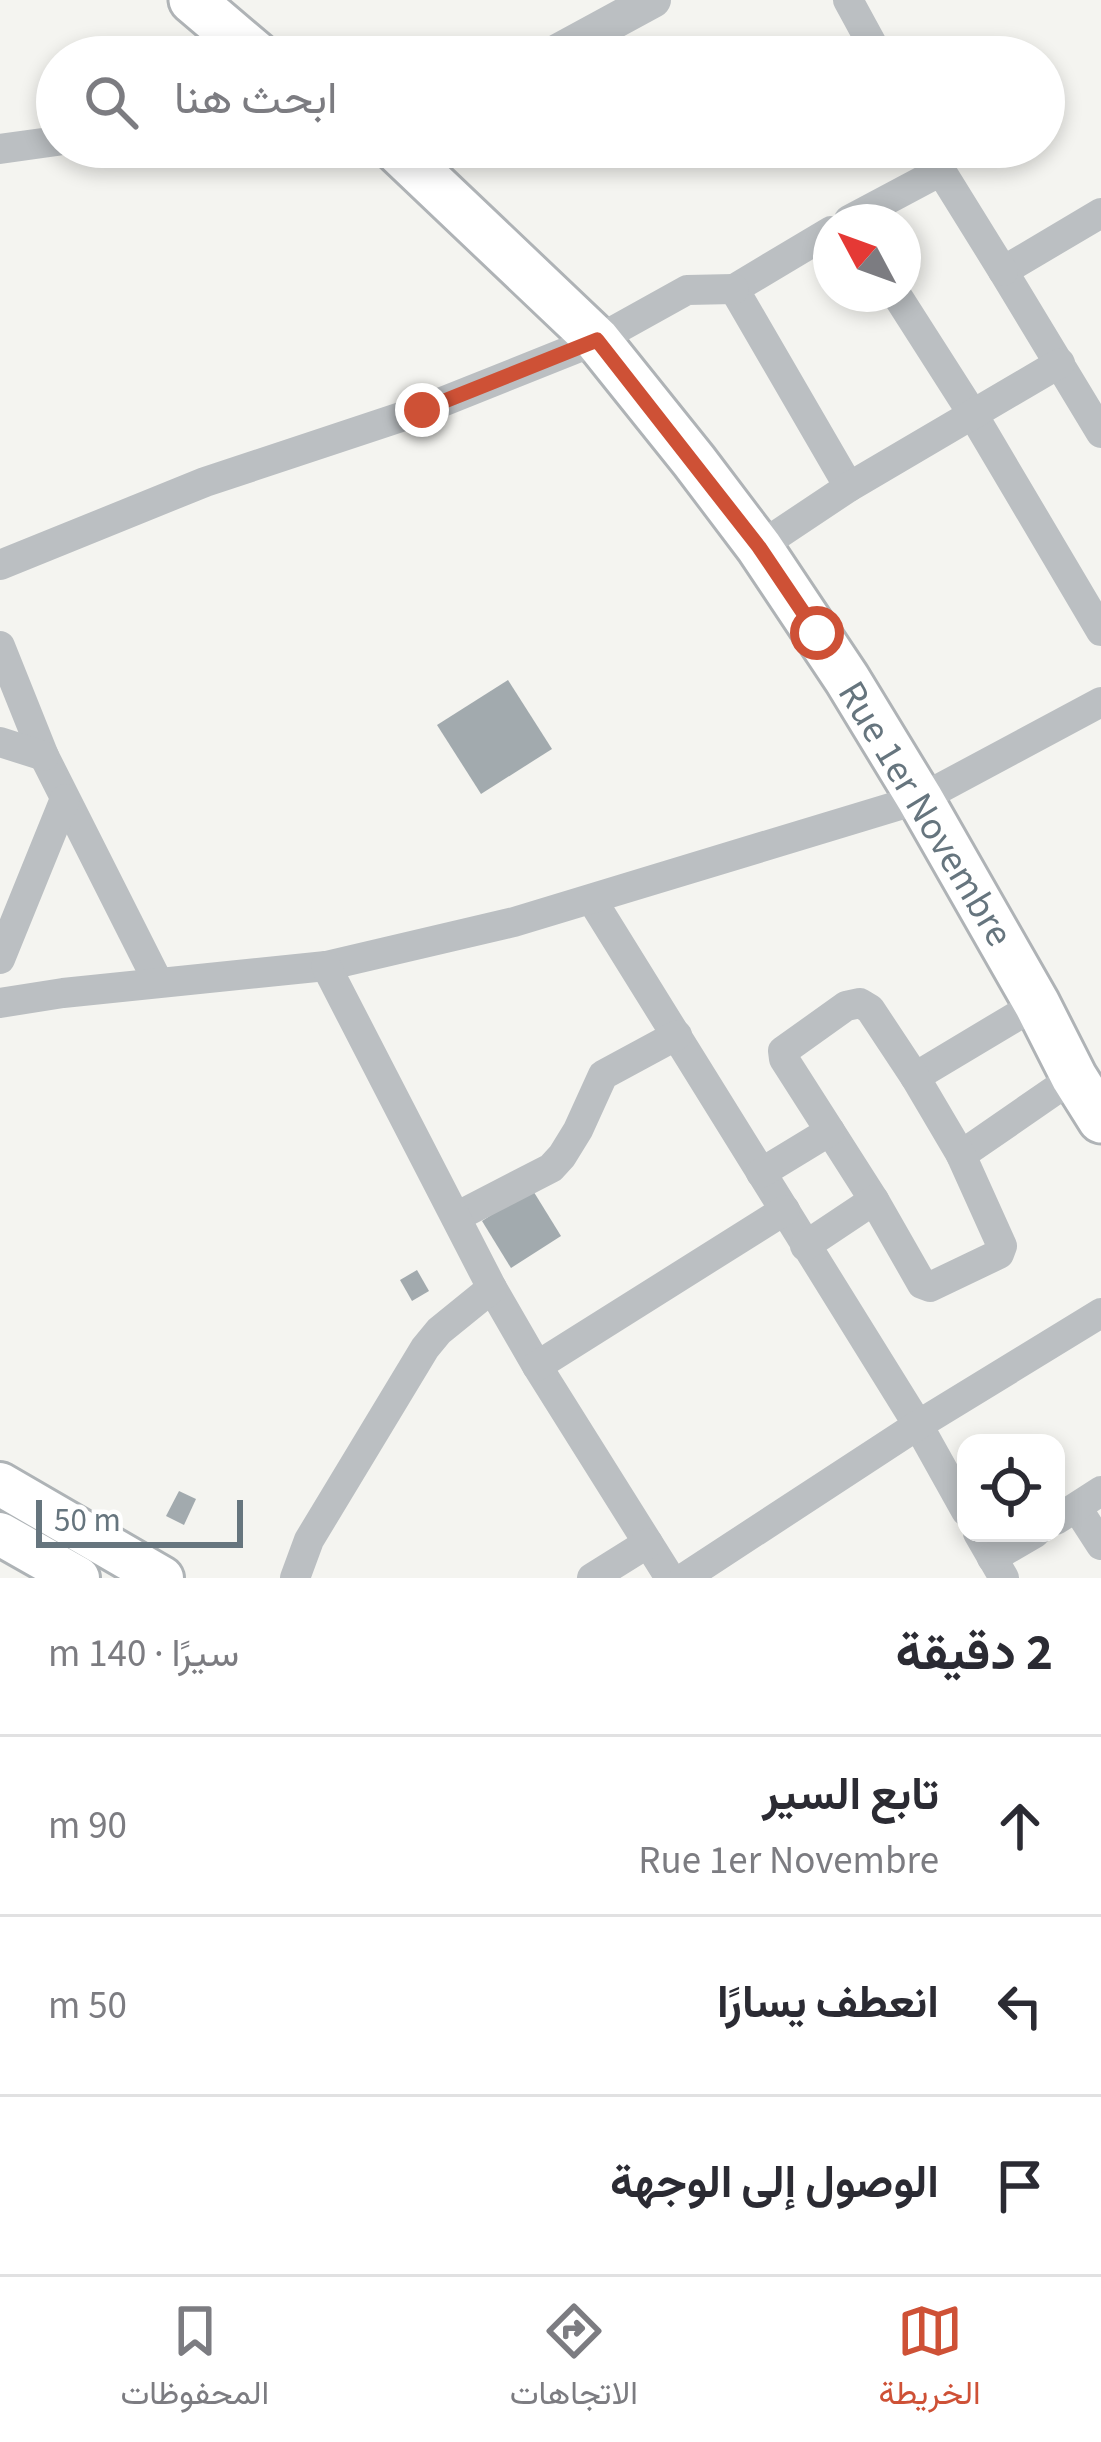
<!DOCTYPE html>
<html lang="ar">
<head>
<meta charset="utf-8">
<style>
	:root { --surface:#fff; --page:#f7f7f7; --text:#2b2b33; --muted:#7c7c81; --line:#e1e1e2; --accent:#ce5136 }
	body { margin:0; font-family:"Source Sans 3",Vazirmatn,sans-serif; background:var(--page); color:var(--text); direction:rtl }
	.controls { position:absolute; right:36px; bottom:36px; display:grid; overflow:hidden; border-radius:24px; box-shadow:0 6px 18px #0003 }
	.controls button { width:108px; height:108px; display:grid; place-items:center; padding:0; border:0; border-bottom:3px solid var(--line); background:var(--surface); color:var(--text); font:60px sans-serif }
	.compass { position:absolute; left:813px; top:204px; width:108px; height:108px; border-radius:50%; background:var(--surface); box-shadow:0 6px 18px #0003; rotate:311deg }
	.scale { position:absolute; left:36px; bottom:30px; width:207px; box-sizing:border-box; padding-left:12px; border:6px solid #66757e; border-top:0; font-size:33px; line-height:42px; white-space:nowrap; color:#66757e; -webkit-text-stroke:9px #fff; paint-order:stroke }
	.stop { position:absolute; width:36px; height:36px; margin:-27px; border:9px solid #ce5136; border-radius:50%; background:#fff }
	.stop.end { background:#ce5136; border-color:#fff; box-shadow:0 3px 12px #0008 }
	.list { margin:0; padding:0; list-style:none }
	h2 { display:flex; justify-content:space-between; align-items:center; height:156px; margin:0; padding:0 48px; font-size:51px }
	h2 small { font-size:39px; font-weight:400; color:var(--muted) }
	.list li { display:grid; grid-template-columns:78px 1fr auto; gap:36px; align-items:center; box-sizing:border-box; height:180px; padding:0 48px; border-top:3px solid var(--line) }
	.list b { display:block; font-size:45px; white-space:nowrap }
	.list p { margin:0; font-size:39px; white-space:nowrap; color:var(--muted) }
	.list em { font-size:39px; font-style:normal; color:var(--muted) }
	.icon { flex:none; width:66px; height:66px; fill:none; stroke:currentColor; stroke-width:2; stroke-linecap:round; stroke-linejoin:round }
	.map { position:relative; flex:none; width:1101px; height:1578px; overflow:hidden; direction:ltr }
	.search { position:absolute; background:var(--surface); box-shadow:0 6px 18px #0003; left:36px; right:36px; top:36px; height:132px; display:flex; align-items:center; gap:30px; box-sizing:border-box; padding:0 42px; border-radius:66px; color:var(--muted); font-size:45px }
	.sheet { height:696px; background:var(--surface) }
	nav { display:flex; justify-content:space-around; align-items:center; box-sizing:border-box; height:168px; border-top:3px solid var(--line); background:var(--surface); font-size:33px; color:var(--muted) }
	nav a { display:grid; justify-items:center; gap:6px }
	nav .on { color:var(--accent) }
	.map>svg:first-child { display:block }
	.building { fill:#a2aaae }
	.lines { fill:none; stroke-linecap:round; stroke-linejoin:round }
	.secondary-casing { stroke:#aeb3b6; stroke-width:48 }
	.primary-casing { stroke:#afb3b6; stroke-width:51 }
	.minor { stroke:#bbbfc2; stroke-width:30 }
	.tertiary { stroke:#bbbfc2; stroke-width:36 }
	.secondary { stroke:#fff; stroke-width:42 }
	.primary { stroke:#fff; stroke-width:45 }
	.route { stroke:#ce5136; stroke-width:15 }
	.labels { text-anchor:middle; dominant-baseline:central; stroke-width:12; stroke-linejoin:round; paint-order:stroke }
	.street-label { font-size:39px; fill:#66757e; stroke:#fff }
</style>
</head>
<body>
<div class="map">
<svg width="1101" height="1578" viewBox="0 0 1101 1578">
	<rect width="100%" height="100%" fill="#f4f4f0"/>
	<g class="building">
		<path d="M508,680L552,749L481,794L437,725Z"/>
		<path d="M532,1189L561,1236L511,1268L482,1221Z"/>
		<path d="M417,1270L429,1291L412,1301L400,1280Z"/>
		<path d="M179,1491L196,1499L184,1525L166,1516Z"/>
	</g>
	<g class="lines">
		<g class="secondary-casing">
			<g id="secondary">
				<path d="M0,1484L162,1578"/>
				<path d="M0,1534L78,1578"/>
			</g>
		</g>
		<g class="primary-casing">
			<g id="primary">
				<path d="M192,0L259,57"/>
				<path d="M394,147L597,340L694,461L759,547L847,679L920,799L1037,1004L1074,1077L1101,1120"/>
			</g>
		</g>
		<g class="minor">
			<path d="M848,0L879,57"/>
			<path d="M0,149L57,141"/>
			<path d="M1101,213L1003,271L1101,433"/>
			<path d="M849,220L941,171L1003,271"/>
			<path d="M831,231L734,289L849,487"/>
			<path d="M896,294L972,413L1101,631"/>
			<path d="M759,547L849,487L1060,363"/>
			<path d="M0,565L205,482L422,410L597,340L687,290L734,289"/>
			<path d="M0,646L44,756L158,982"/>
			<path d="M0,742L44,756"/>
			<path d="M592,900L918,1425L966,1511"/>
			<path d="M0,959L65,799"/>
			<path d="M0,1003L63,993L326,966L514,922L920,799L1101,702"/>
			<path d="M915,1077L1037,1004"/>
			<path d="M830,1131L874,1200"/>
			<path d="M961,1155L1074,1077"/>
			<path d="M761,1173L830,1131L784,1059L783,1051L846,1006L860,1003L870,1009L915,1077L961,1155L1002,1246L999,1254L930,1287L922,1284L874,1200L805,1246"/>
			<path d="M456,1217L551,1168L562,1156L578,1130L603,1075L677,1035"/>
			<path d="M492,1288L537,1366L670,1578"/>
			<path d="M537,1366L785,1210"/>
			<path d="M1077,1508L1101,1545"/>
			<path d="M1056,1520L1101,1491"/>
			<path d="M978,1533L1004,1578"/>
			<path d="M992,1558L1035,1533"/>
			<path d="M295,1578L309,1540L425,1348L439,1331L492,1288L326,966"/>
			<path d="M592,1578L648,1543"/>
			<path d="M684,1578L918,1425L1101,1313"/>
		</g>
		<path class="tertiary" d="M548,57L653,0"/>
		<use href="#secondary" class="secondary"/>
		<use href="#primary" class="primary"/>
	</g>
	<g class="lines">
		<path class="route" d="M422,410L597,340L759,547L817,633"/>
	</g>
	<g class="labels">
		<g class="street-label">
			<text transform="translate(925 814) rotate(59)">Rue 1er Novembre</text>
		</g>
	</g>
</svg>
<div class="controls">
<button><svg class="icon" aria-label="locate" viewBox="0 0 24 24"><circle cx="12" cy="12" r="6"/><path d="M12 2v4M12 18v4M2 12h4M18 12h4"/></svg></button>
</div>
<svg class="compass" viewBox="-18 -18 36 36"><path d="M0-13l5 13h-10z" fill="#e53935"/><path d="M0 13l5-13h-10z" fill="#7c7c81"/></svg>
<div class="scale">50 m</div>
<div class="stop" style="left:817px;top:633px"></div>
<div class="stop end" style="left:422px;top:410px"></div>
<div class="search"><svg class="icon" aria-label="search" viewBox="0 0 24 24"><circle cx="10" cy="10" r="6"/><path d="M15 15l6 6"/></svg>ابحث هنا</div>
</div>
<section class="sheet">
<h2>2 دقيقة<small>سيرًا · 140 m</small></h2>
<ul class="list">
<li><svg class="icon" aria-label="ahead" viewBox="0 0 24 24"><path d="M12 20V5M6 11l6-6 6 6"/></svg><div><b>تابع السير</b><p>Rue 1er Novembre</p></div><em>90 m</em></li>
<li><svg class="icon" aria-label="left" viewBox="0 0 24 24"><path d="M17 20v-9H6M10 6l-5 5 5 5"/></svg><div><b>انعطف يسارًا</b></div><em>50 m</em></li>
<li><svg class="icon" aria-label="arrive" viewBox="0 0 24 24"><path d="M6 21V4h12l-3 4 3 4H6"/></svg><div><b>الوصول إلى الوجهة</b></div></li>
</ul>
</section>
<nav>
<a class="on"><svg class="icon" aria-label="map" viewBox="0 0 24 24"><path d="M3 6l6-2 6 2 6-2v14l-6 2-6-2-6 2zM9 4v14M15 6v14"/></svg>الخريطة</a>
<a><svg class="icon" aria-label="directions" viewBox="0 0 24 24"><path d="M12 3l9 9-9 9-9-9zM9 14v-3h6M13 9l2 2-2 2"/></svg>الاتجاهات</a>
<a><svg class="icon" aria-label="saved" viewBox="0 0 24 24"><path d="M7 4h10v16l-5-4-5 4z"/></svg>المحفوظات</a>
</nav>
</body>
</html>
